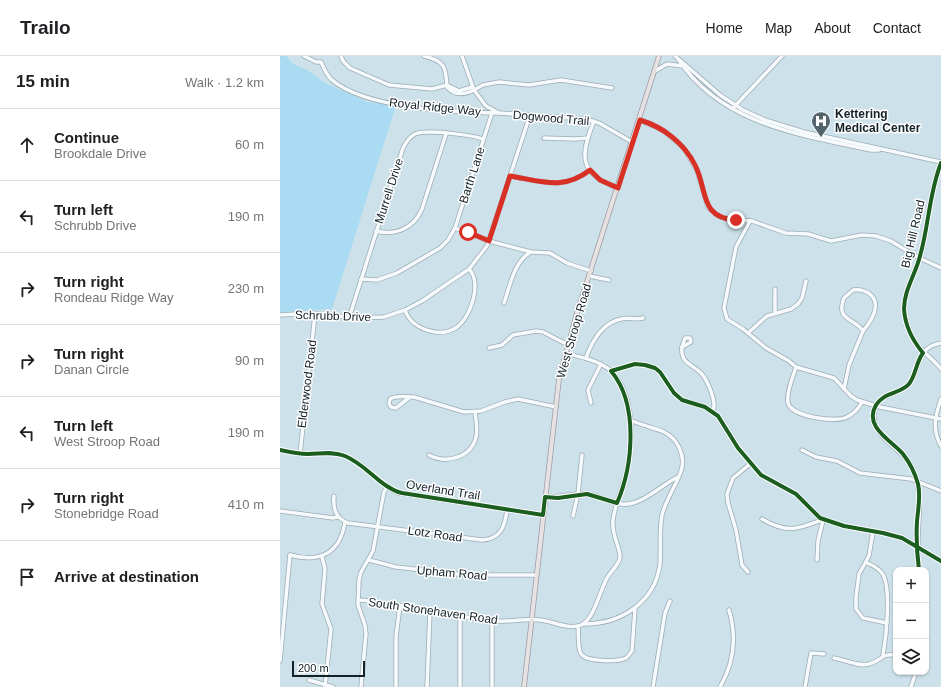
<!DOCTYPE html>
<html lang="en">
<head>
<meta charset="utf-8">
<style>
	:root { --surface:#fff; --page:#f2f2f2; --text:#202124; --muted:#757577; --line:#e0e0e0 }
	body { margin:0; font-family:Helvetica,sans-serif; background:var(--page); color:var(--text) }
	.controls { position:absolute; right:12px; bottom:12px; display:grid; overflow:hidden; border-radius:8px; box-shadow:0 1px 3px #0004 }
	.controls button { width:36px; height:36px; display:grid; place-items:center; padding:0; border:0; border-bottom:1px solid var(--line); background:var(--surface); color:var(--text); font:20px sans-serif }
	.scale { position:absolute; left:12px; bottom:10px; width:73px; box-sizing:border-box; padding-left:4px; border:2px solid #132128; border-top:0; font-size:11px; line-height:14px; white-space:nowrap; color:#132128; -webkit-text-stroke:3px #fff; paint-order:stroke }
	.stop { position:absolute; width:12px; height:12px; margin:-9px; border:3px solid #d93025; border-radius:50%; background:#fff }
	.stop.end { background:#d93025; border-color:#fff; box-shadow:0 1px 4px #0008 }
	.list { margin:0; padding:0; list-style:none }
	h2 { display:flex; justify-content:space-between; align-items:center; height:52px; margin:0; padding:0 16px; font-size:17px }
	h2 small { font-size:13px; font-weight:400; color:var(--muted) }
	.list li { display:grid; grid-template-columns:26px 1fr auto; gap:12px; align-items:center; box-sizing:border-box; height:72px; padding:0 16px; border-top:1px solid var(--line) }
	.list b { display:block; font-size:15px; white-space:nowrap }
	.list p { margin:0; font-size:13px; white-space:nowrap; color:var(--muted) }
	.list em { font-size:13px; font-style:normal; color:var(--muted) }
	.icon { flex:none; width:22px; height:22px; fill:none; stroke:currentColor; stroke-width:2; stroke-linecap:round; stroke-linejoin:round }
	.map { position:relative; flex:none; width:661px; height:631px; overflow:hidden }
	header { display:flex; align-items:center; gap:24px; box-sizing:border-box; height:56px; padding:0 20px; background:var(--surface); border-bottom:1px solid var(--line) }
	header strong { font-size:19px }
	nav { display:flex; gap:22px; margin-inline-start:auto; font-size:14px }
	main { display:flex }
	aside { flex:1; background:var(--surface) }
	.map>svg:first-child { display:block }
	.green { fill:#a9dbf2 }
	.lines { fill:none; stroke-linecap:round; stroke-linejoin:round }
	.minor-casing { stroke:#9cacb4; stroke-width:5 }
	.major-casing { stroke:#9e9ba1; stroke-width:5.5 }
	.minor { stroke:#f7fafc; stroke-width:3.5 }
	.major { stroke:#e6e2e4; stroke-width:4 }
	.cycleway-casing { stroke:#fff; stroke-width:6 }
	.cycleway { stroke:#1b5e20; stroke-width:4 }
	.route { stroke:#d93025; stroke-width:5 }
	.labels { text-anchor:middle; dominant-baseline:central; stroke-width:3; stroke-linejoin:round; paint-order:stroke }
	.street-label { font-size:12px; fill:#132128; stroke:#fff }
	.poi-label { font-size:12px; font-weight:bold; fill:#132128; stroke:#fff; text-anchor:start }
</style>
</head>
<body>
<header>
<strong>Trailo</strong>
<nav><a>Home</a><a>Map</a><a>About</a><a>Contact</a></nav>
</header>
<main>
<aside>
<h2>15 min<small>Walk · 1.2 km</small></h2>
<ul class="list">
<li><svg class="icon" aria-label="ahead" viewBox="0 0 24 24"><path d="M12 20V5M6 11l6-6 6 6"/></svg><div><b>Continue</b><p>Brookdale Drive</p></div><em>60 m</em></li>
<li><svg class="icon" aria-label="left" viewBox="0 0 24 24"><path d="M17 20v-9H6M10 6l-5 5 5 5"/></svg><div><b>Turn left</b><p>Schrubb Drive</p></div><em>190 m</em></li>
<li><svg class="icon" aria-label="right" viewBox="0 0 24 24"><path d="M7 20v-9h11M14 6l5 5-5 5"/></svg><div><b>Turn right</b><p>Rondeau Ridge Way</p></div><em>230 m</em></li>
<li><svg class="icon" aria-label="right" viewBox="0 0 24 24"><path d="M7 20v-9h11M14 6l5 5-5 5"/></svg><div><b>Turn right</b><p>Danan Circle</p></div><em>90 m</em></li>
<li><svg class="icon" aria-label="left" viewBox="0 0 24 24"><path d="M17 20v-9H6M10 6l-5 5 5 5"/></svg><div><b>Turn left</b><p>West Stroop Road</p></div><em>190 m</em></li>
<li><svg class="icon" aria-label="right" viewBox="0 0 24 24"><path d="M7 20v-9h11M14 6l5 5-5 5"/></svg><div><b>Turn right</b><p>Stonebridge Road</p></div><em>410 m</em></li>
<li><svg class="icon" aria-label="arrive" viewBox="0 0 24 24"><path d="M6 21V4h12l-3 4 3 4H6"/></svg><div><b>Arrive at destination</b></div></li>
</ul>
</aside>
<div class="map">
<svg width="661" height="631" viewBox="0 0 661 631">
	<rect width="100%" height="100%" fill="#cce1ea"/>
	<path class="green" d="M0,0H6L13,8L27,14L45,27L88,46L107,48L115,52L52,253L0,256Z"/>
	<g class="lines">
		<g class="minor-casing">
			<g id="minor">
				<path d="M24,0L36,6H41C44,13 47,20 52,24C86,53 175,56 219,57"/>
				<path d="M61,0L63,5L70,12L109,29L152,33L167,29"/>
				<path d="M144,0C165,5 166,11 167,31C175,40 184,39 194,34"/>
				<path d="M182,0L194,34L206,50L219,57L305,63L319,67L352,86"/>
				<path d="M395,0L440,39L463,54L485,64L524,76L661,106"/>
				<path d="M398,3C441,68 520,79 591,94H599"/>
				<path d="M375,15L387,8L403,10"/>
				<path d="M167,29L179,35L192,31"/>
				<path d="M194,34L203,29L219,26L249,29L281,24L332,32"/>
				<path d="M454,51L502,0"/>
				<path d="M359,64L383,74L403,91L417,114L428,151L438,160L446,163L472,165L506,177L528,178L551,185L582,179L596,180L611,185L637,201L661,212"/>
				<path d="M314,65C300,99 298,118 338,132"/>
				<path d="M264,82L295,83L308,82"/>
				<path d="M661,107C649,136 649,169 640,199C637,214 627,228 625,243C623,253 625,263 629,273C637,295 648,297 661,313"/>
				<path d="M230,120C261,125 283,135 310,114"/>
				<path d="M470,165L456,191L444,252L447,263L463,273L486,292L509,305L516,311L554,322L571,340L577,344L600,351L661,363"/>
				<path d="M175,172L209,185L251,196L270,197L287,207L311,215"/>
				<path d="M96,175C116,180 134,172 142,153L166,78"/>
				<path d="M309,220L329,224"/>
				<path d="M81,223L97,224L117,217L160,192L168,184L175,172L212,57"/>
				<path d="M495,233V256"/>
				<path d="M573,234C585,232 598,240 595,253C594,261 588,269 583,275C575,262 555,265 564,242Z"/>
				<path d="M224,247C230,230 234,205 251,196"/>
				<path d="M125,254C131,273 160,283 177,271C191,261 202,227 189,213"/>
				<path d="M0,259L32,257L75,262L104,261L125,254L142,245L189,213L207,190L250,59"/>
				<path d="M69,262L123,92C126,86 129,81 135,78C146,73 191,79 203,83"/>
				<path d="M468,277L487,260L511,253L518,248L522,242L526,225"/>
				<path d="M405,282H410L411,286L402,291Z"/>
				<path d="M402,291C400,307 412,308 421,317C428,325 437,346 433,355"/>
				<path d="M209,292L222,289L233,279L256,275L263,276L288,289"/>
				<path d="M306,302C312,285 322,267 341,263C348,261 356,264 363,262"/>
				<path d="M516,311C513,321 506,336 508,347C512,361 556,367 567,361C573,358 579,352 582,346"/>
				<path d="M331,315L355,308L365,309L375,312L380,316L394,337L402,344L425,351L438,360L458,392L481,419L516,438L540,462L564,470L603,477L622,482L661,505"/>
				<path d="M564,333L569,309L583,275"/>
				<path d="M130,341L116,352L111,351L109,348L110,343C117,339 126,341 134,341L184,356L201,355L225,346L238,343L276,351"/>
				<path d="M661,343C655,360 652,374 661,390"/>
				<path d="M311,347L308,334L321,308"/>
				<path d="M0,394C9,396 18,398 28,398C40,398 53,395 65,400C87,408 99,430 118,437L263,459"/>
				<path d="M522,394L536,401L557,405L580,417L631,423L661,435"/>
				<path d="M20,398L35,258"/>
				<path d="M149,399C166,408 191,402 196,381C198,373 196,364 195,356"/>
				<path d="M54,440C53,452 55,462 68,467L202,484C221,483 225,470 227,454"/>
				<path d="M265,441C280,442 294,436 308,438C324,440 336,452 353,447C369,443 383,428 398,421"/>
				<path d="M0,455L53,462L58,461"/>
				<path d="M293,460L298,438L302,399"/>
				<path d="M482,463C507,478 518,473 542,464"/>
				<path d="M593,475L589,500L579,518L576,541V553L583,562L607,567"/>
				<path d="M10,499C39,507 60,498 65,466"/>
				<path d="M42,501L45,513L42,548L51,573L45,631"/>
				<path d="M89,504L116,511L186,519H256"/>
				<path d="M537,504L538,485L543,464"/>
				<path d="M587,507C592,509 598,512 602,517C612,531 606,582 603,599"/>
				<path d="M639,514C634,481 646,445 633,414C625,393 595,385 594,361C593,337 617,341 629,328C642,313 634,292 661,287"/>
				<path d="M468,516L462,509L456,474L448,447L447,438L453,422L470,408"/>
				<path d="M78,544C125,547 171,562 218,565C232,566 246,562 260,564C272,565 289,574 301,569C314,564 320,534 327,522C330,516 338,510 340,502C341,492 331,479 333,464C335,448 342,433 346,418C353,387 356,337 330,314C317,304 301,301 285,297"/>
				<path d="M180,559V631"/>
				<path d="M304,568C340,568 375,547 380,508C381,492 379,476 382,459C386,443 396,430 401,415C406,400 398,383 384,376C378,373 371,372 364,369C359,368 355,365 350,365"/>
				<path d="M298,570C299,578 297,591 301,598C307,606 338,606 346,602C349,600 350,597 352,595L355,552"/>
				<path d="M554,602C565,604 579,611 589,608C602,605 601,597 616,599"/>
				<path d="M0,605L10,499"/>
				<path d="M29,624L53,631"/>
				<path d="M81,631L86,578L85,569L78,549L79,524L81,516L93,495L104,436L107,431"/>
				<path d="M116,631V580L120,550"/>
				<path d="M147,631L150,555"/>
				<path d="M212,631V564"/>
				<path d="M373,631L385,557L390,545"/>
				<path d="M440,631C454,607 457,581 449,554"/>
				<path d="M525,631L531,597L544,598"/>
				<path d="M631,631L636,616"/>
			</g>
		</g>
		<g class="major-casing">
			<path id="major" d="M244,631L279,323L297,257L379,0"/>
		</g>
		<use href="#minor" class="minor"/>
		<use href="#major" class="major"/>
		<g class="cycleway-casing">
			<g id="cycleway">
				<path d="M0,394C9,396 18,398 28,398C40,398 53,395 65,400C87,409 101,432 122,437L263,459L265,441L278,442L307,438L337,447C353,410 359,348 331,315L355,308L365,309L375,312L380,316L394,337L402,344L425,351L438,360L458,392L481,419L516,438L540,462L564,470L603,477L622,482L661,505"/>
				<path d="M639,514C637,498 636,481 637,465C638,453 641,440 638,428C635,417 630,407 623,398C612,385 583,371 596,349C604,336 620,338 629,328C636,319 636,306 643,297C633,285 625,269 624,253C624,234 636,217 640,200C649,169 649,137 661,107"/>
			</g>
		</g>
		<use href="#cycleway" class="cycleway"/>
	</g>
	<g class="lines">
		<path class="route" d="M188,176L209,185L230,120C261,125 283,135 310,114L320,124L338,132L360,64C383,71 404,87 415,109C428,134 419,162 456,164"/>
	</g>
	<defs>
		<g id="hospital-pin" transform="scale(1)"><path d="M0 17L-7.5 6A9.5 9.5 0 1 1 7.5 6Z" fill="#54646c" stroke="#fff"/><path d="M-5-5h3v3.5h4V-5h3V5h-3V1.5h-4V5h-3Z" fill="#fff"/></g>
	</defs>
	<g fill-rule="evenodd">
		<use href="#hospital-pin" x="541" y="65"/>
	</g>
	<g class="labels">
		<g class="street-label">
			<text transform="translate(155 51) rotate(6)">Royal Ridge Way</text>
			<text transform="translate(271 62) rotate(5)">Dogwood Trail</text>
			<text transform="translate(192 119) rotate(-72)">Barth Lane</text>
			<text transform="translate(109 135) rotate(-72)">Murrell Drive</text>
			<text transform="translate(633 178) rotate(-77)">Big Hill Road</text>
			<text transform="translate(53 260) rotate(2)">Schrubb Drive</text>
			<text transform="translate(294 275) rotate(-74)">West Stroop Road</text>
			<text transform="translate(27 328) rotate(-83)">Elderwood Road</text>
			<text transform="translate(163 434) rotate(9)">Overland Trail</text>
			<text transform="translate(155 478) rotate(8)">Lotz Road</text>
			<text transform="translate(172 517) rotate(5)">Upham Road</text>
			<text transform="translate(153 555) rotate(8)">South Stonehaven Road</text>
		</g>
		<g class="poi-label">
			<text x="555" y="58">Kettering<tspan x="555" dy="14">Medical Center</tspan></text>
		</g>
	</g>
</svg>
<div class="controls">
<button>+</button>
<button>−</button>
<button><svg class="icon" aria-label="layers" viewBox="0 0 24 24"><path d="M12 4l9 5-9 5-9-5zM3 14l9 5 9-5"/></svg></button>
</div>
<div class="scale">200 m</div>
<div class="stop" style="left:188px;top:176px"></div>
<div class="stop end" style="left:456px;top:164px"></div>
</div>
</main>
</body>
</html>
